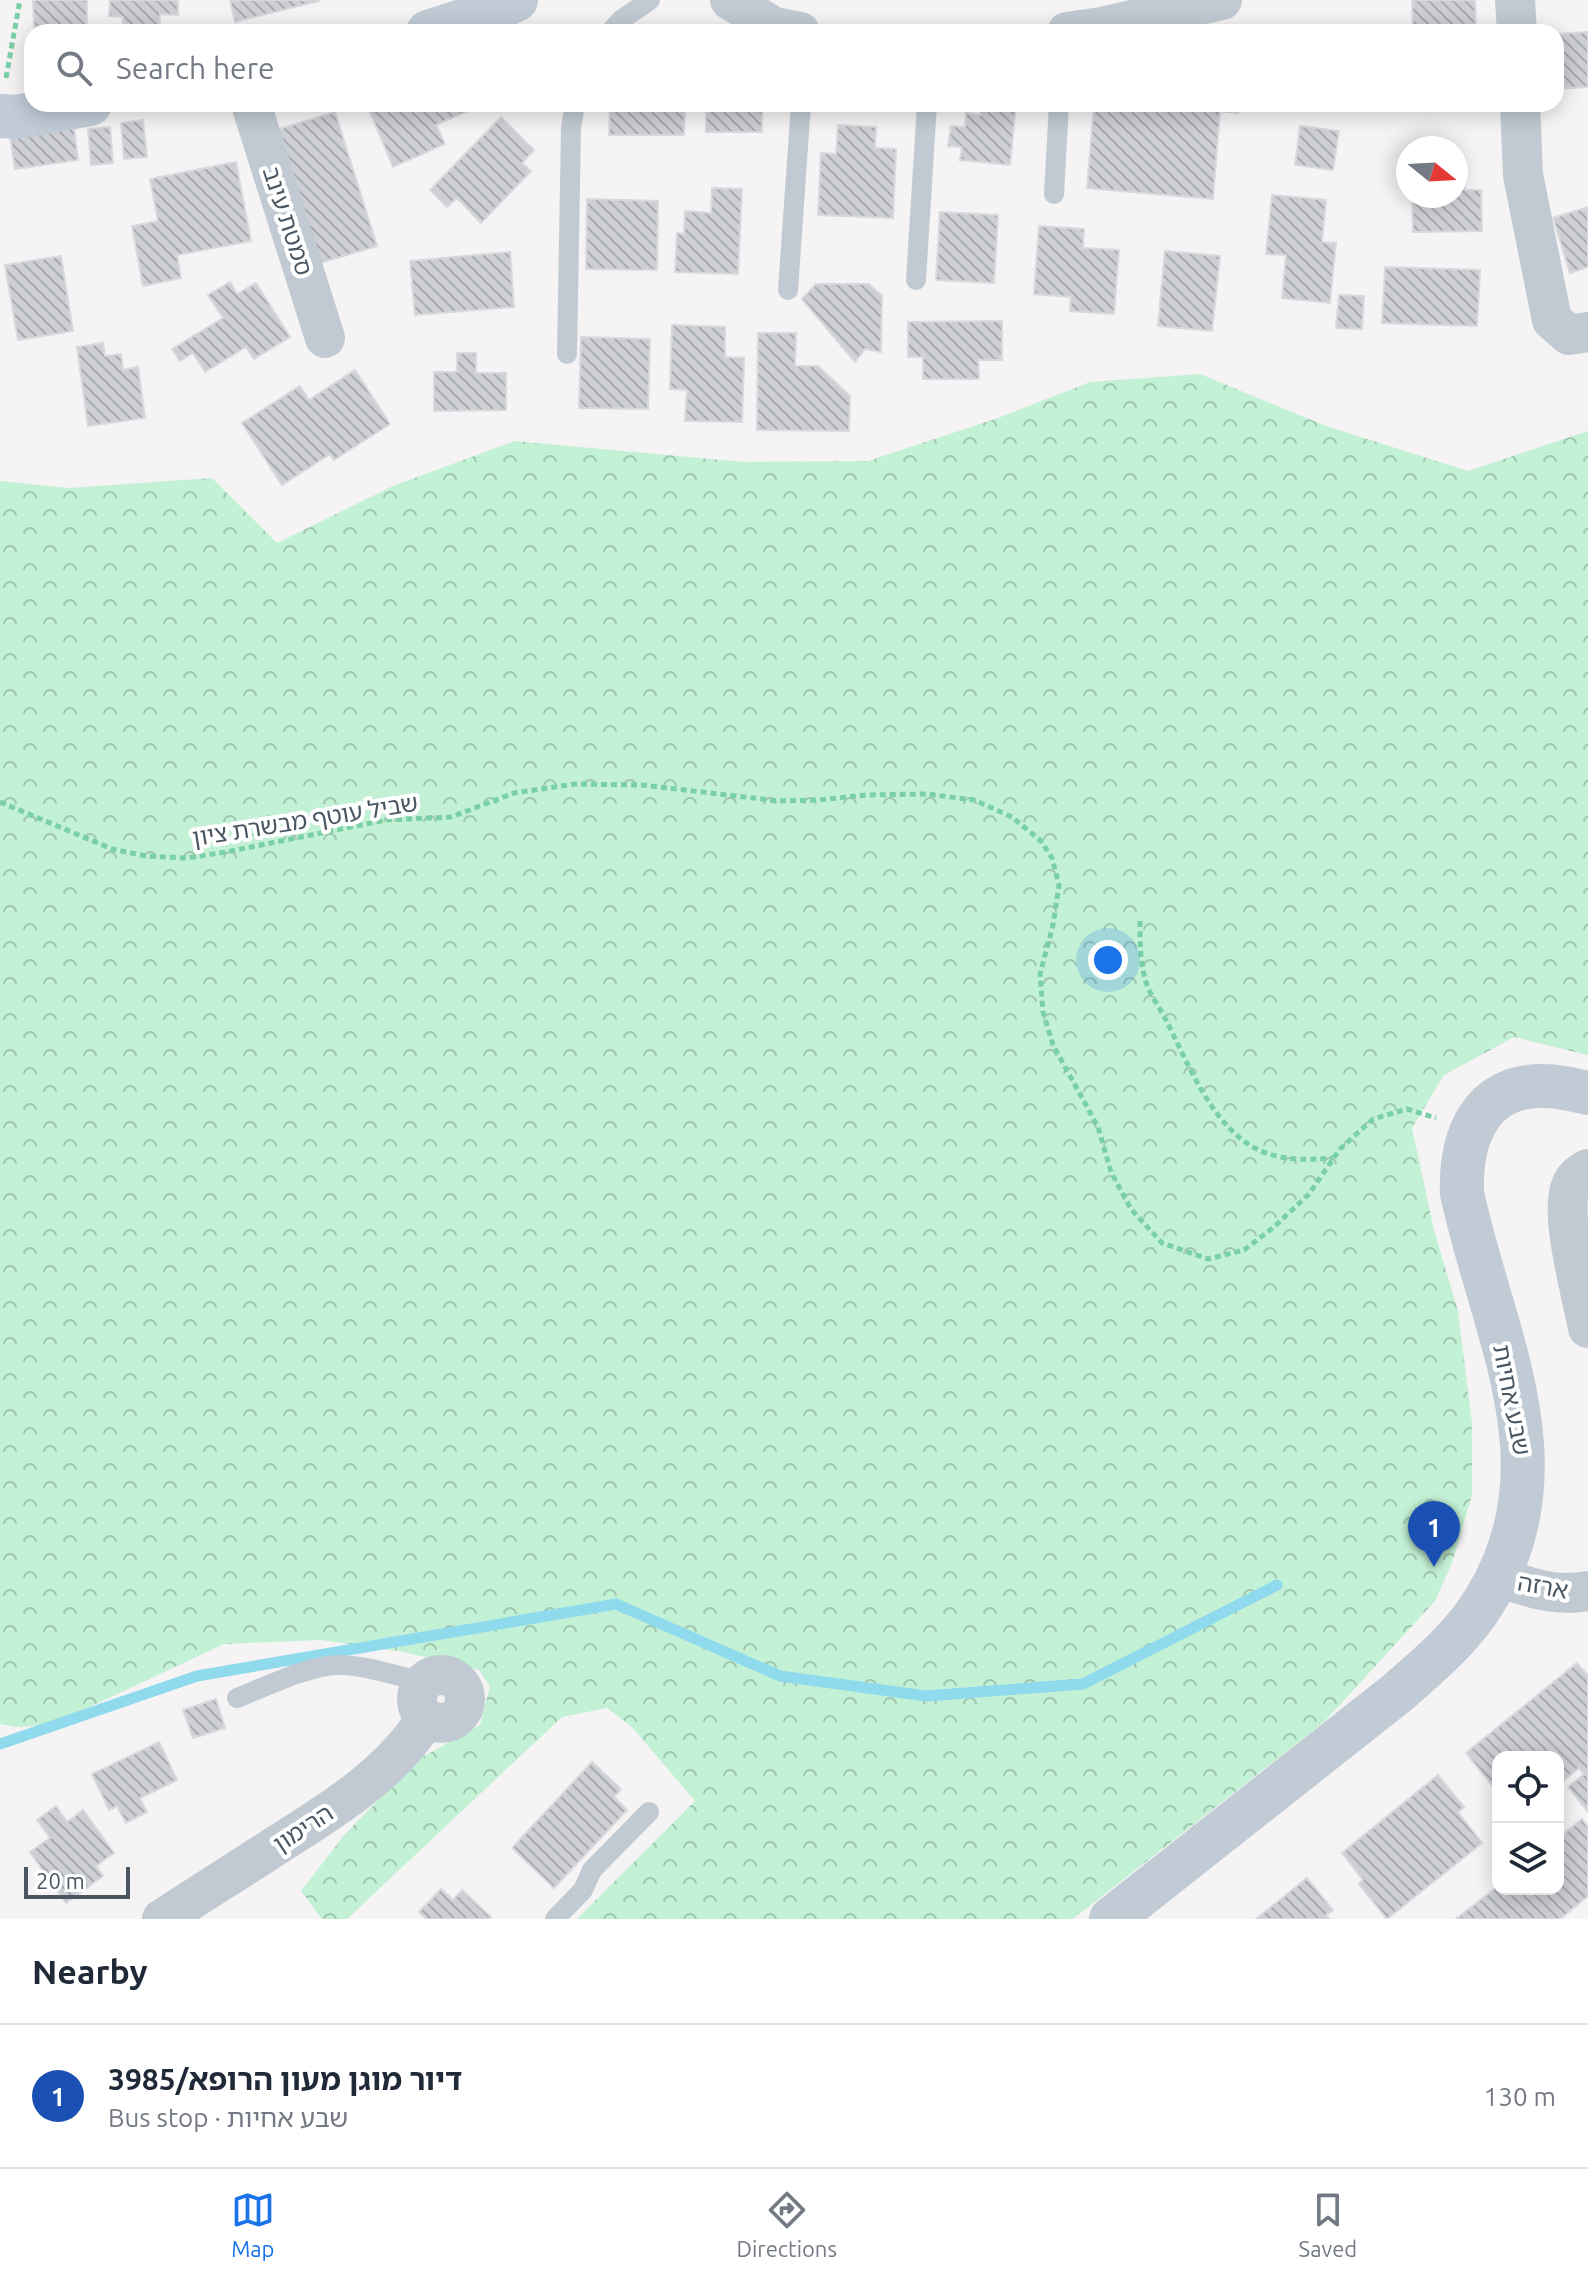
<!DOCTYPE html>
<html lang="en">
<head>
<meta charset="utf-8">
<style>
	:root { --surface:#fff; --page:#f2f2f3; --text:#1f2937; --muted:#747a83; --line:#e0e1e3; --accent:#1a73e8 }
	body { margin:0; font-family:Ubuntu,"Noto Sans Hebrew",sans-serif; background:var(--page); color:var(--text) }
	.controls { position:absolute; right:24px; bottom:24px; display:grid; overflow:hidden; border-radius:16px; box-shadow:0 4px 20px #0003 }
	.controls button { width:72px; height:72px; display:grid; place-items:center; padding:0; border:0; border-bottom:2px solid var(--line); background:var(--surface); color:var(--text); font:40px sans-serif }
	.compass { position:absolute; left:1396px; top:136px; width:72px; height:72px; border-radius:50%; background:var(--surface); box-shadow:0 4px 20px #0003; rotate:108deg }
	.scale { position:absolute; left:24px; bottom:20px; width:106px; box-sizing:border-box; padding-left:8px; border:4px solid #4a5661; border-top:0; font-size:22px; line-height:28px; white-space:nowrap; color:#4a5661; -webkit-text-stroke:6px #fff; paint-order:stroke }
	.you { position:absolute; left:1108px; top:960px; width:28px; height:28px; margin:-20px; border:6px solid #fff; border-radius:50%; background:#1a73e8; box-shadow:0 0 0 12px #1a73e833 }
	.badge { display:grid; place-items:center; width:52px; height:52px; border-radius:50%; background:var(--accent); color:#fff; font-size:26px; font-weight:700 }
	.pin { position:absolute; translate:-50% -66px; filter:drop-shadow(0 2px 4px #0008) }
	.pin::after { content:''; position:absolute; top:42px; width:28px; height:24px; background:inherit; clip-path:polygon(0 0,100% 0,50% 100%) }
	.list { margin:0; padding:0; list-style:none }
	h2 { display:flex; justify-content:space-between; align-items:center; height:104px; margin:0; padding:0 32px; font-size:34px }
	h2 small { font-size:26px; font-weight:400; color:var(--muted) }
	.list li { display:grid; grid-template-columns:52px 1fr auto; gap:24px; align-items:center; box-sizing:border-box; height:144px; padding:0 32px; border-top:2px solid var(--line) }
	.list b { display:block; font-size:30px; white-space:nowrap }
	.list p { margin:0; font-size:26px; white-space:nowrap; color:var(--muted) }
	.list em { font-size:26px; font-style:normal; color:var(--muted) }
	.icon { flex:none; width:44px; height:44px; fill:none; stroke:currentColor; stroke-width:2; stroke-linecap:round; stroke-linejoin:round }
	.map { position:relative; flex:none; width:1588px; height:1919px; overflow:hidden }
	.search { position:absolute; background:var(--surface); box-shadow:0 4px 20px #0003; left:24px; right:24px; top:24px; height:88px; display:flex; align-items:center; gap:20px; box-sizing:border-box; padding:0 28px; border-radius:24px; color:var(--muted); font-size:30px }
	.sheet { height:248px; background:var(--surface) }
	nav { display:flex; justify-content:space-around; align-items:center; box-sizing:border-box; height:112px; border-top:2px solid var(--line); background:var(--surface); font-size:22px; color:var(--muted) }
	nav a { display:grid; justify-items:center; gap:4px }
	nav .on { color:var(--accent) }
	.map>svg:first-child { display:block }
	.forest { fill:url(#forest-crowns) }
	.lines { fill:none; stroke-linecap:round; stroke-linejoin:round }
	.stream { stroke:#90daee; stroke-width:11 }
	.building { fill:url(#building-back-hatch); stroke:#d7d9de; stroke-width:2 }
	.path { stroke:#7ad0a6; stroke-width:5; stroke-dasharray:6 4; stroke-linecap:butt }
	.lane { stroke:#c1cad2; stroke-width:20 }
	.street { stroke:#c1cad2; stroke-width:40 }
	.secondary { stroke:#c1cbd6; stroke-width:44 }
	.labels { text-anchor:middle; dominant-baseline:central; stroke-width:8; stroke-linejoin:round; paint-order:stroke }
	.street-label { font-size:24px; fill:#4a5661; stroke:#fff }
</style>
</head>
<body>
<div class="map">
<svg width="1588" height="1919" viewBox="0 0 1588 1919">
	<defs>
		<pattern id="forest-crowns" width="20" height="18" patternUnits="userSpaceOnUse" patternTransform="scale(2)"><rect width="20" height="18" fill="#c3f1d5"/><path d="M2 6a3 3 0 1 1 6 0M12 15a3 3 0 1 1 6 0" fill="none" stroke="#a0c6b0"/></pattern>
		<pattern id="building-back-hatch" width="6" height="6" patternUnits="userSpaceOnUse" patternTransform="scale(2)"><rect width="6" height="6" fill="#cdcfd5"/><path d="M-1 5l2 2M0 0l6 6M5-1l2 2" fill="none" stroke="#a8abb0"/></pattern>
	</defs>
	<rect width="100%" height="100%" fill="#f5f3f3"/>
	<path class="forest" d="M1200,374L1326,426L1468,471L1588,431V1055L1514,1037L1444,1075L1412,1128L1434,1230L1458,1311L1472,1423V1495L1452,1563L1435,1601L1324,1722L1073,1919H577L695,1801L632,1727L607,1708L562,1717L347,1919H322L301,1891L345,1834L419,1759L480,1725L490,1686L479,1670L404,1652L321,1640L224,1644L51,1725L15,1727L0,1724V481L69,488L212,478L277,543L393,486L515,441L744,462L868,461L998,418L1090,382Z"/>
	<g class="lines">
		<path class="stream" d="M0,1744L197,1676L616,1604L780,1676L926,1696L1083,1684L1277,1585"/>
	</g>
	<g class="building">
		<path d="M33,0H87V26L34,28Z"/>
		<path d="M110,0H178V15L160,14L159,30L122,29L123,17L109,16Z"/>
		<path d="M230,0H319V1L235,22Z"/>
		<path d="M1412,0H1475L1476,32H1413Z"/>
		<path d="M1588,32V87L1556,89V34Z"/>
		<path d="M389,104H478L479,106L436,125L445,144L393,167L370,112Z"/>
		<path d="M610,104H685L684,135H609Z"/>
		<rect x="706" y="104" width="56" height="28"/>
		<path d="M981,104H1016L1010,165L960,160L962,147L948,146L951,126L965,127L966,113L980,115Z"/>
		<path d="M1094,104H1239L1238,113L1220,111L1213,199L1087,188Z"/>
		<path d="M335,112L377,246L320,263L279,129Z"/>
		<path d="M501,117L534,150L522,163L531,171L481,223L457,198L447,207L430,190Z"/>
		<path d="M143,120L147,157L124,159L121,123Z"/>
		<path d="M838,125L876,127L875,148L896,149L893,218L818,215L821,153L836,154Z"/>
		<path d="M1300,126L1339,131L1333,170L1295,165Z"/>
		<path d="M74,127L78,160L15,169L10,136Z"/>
		<path d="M110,127L113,163L91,165L88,129Z"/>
		<path d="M236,162L251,241L177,255L181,278L143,286L132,226L158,221L150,179Z"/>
		<path d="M1456,165H1464L1465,190H1481L1482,231L1413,232L1412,196H1456Z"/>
		<path d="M712,188L742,189L738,274L675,272L677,233L684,234L685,211L711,213Z"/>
		<path d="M1272,195L1326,200L1322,242L1336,243L1330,303L1282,298L1286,255L1266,254Z"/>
		<path d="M587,199L658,201L657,270L586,269Z"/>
		<path d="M1588,207V267L1570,273L1553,218Z"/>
		<path d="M940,212L998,215L994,283L936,280Z"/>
		<path d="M1039,226L1084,229L1083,248L1119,250L1114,314L1070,311L1071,297L1034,294Z"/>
		<path d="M1165,251L1220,256L1212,331L1158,326Z"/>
		<path d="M510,252L514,307L415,315L410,261Z"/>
		<path d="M61,256L73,331L18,340L5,265Z"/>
		<path d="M1385,267L1480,270L1477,326L1382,323Z"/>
		<path d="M230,282L237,294L256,283L290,337L254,359L246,347L205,372L193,353L180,361L172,349L223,318L208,295Z"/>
		<path d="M816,284H869L882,296L881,352L865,349L855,362L802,299Z"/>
		<path d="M1339,295L1364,296L1362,329L1336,328Z"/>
		<path d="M1002,321V360H978L979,379H923V357H908V322Z"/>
		<path d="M672,325L725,327V357L744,358L742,422L685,421L687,390L670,389Z"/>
		<path d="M758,333H796L795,366H818L850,396L849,431L757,430Z"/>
		<path d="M581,337L650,339L648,409L579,408Z"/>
		<path d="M103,343L105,356L121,354L123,370L138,367L145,418L88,426L77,347Z"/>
		<path d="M457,353H476V373H506V410L434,411V372H457Z"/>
		<path d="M355,370L390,424L334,460L330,454L282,485L242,423L300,386L309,400Z"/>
		<path d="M1577,1663L1588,1676V1812L1568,1787L1584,1774L1579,1768L1558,1785V1757H1498V1793L1466,1753Z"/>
		<path d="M216,1699L225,1728L193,1738L183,1710Z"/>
		<path d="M159,1742L177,1780L140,1798L147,1812L126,1823L117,1806L109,1810L92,1774Z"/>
		<path d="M592,1762L621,1789L614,1797L627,1810L554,1888L512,1848Z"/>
		<path d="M1438,1775L1464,1807L1458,1812L1482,1843L1387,1919L1359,1884L1363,1880L1342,1853Z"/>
		<path d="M56,1806L67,1822L83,1810L114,1853L96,1866L103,1876L66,1903L30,1852L50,1838L37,1820Z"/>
		<path d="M1582,1819L1588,1827V1896L1560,1919H1456L1498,1886V1889H1558V1838Z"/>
		<path d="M1307,1878L1333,1910L1326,1915L1329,1919H1256Z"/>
		<path d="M441,1889L453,1900L462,1890L491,1917L488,1919H427L419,1912Z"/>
	</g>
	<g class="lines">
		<g class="path">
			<path d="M6,78L20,0"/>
			<path d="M0,802L112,849L146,856L187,858L226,852L386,820L451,817L514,793L575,784L642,785L779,801L819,800L866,795L927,794L974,800L1012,817L1041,841L1052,858L1059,885L1053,925L1040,974L1043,1012L1053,1045L1098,1127L1111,1172L1131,1209L1162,1243L1208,1259L1244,1250L1274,1227L1309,1194L1340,1149L1373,1119L1407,1109L1436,1118"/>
			<path d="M1140,921C1140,942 1140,962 1146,982C1150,995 1160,1008 1166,1020C1188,1063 1213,1130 1261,1151C1285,1161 1307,1160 1333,1158"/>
		</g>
		<g class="lane">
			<path d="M610,32L621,20L650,0"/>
			<path d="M1054,194L1059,104"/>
			<path d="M916,280L927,104"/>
			<path d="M788,290L801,104"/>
			<path d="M567,354L571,128L575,104"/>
			<path d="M237,1698C265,1687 310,1665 338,1665C366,1665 396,1676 424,1682"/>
			<path d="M555,1919L583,1890L592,1870L649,1812"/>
		</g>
		<g class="street">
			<path d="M730,0L774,27L800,32"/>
			<path d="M1515,0L1517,32"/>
			<path d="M1067,32L1101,27L1222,0"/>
			<path d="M251,104L325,338"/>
			<path d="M1520,104L1523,175L1552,320L1569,335L1588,332"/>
			<path d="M1588,1169C1580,1173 1574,1178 1571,1186C1559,1213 1582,1296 1588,1328"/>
			<path d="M1498,1576C1528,1588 1556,1597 1588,1591"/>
			<circle cx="441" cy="1699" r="24"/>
			<path d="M162,1919C200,1894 239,1870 277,1845C331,1811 392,1774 426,1718"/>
		</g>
		<g class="secondary">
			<path d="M428,32L487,13L516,0"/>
			<path d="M0,116L16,117L90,104"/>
			<path d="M1111,1919L1397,1693C1429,1665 1463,1637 1485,1600C1569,1465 1491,1331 1462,1193C1460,1138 1480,1084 1545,1086C1559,1086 1574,1090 1588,1093"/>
		</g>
	</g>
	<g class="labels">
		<g class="street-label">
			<text transform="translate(288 221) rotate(72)">סמטת עינב</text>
			<text transform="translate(305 820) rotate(-9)">שביל עוטף מבשרת ציון</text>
			<text transform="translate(1512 1400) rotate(79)">שבע אחיות</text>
			<text transform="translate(1543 1586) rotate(10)">ארזה</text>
			<text transform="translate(303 1828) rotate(-33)">הרימון</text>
		</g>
	</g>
</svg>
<div class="controls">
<button><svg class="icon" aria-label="locate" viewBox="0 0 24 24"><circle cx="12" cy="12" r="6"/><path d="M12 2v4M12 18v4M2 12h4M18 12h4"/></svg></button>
<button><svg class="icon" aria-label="layers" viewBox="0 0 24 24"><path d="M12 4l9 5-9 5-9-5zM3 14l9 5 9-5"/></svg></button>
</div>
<svg class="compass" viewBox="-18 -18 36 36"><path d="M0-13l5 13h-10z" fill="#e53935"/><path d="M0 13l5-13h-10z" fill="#747a83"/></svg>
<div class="scale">20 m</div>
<div class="you"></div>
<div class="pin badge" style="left:1434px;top:1567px;background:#1a4fb4">1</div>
<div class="search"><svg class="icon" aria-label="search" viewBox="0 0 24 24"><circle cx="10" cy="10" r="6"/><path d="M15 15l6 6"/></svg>Search here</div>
</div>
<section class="sheet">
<h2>Nearby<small></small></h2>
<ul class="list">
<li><span class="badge" style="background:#1a4fb4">1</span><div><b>דיור מוגן מעון הרופא/3985</b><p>Bus stop · שבע אחיות</p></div><em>130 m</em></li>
</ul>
</section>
<nav>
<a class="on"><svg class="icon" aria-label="map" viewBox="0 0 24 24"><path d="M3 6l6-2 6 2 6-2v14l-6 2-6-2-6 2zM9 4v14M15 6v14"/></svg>Map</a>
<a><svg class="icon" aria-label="directions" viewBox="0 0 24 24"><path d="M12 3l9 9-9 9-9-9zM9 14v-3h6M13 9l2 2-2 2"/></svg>Directions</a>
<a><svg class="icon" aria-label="saved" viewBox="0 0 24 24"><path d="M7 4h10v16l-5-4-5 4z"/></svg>Saved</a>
</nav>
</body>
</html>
